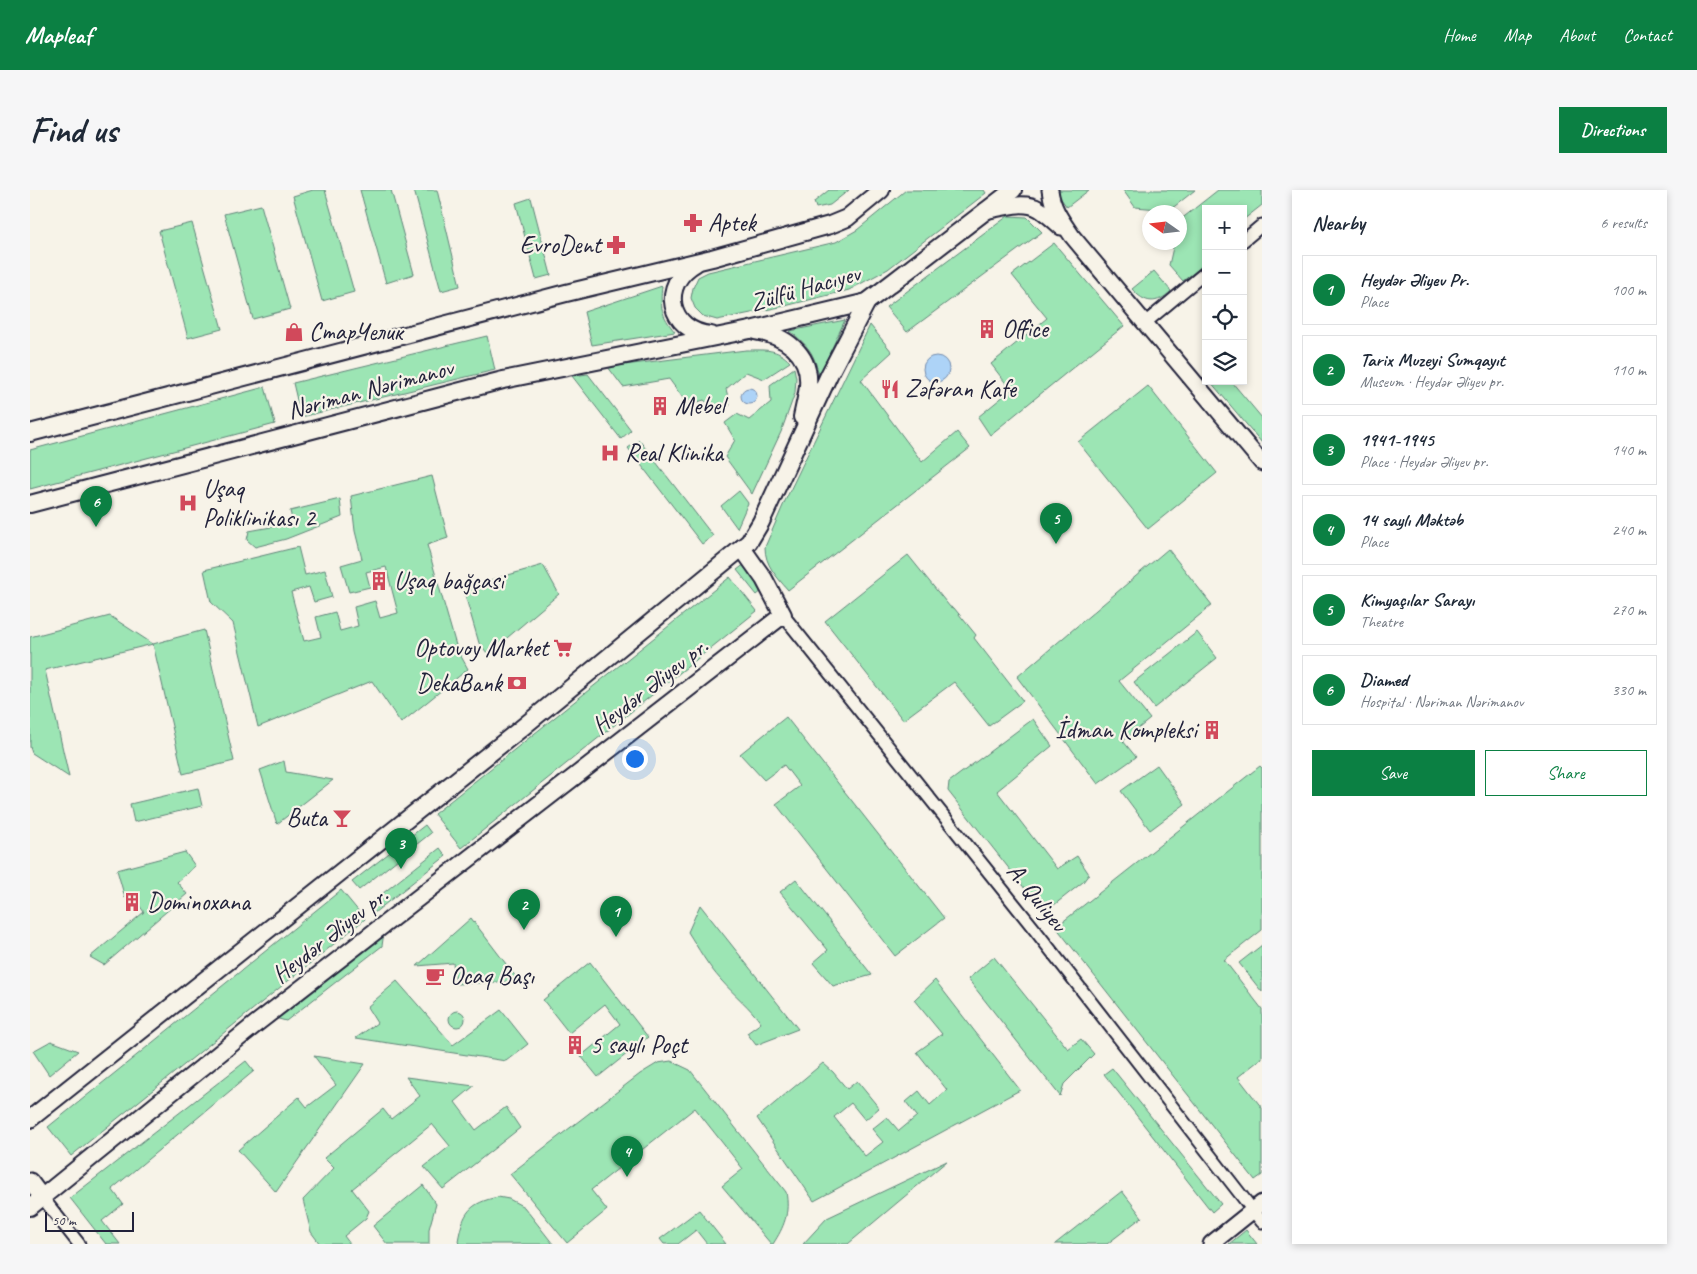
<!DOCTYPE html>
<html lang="en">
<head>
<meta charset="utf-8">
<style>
	:root { --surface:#fff; --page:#f6f6f7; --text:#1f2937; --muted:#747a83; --line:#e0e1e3; --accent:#0b8043 }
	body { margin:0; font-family:Caveat,sans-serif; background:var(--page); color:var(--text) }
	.controls { position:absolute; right:15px; top:15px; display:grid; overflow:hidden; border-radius:0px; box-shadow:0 2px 8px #0003 }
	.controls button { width:45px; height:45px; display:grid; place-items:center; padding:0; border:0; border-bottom:1px solid var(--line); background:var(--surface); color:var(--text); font:25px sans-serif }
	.compass { position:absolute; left:1112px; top:15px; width:45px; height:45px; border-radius:50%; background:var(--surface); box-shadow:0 2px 8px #0003; rotate:284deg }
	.scale { position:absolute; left:15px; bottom:12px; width:89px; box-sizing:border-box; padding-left:5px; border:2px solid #22223b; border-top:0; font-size:14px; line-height:18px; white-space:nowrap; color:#22223b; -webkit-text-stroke:4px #f7f3e8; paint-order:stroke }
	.you { position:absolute; left:604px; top:568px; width:18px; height:18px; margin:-12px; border:4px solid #fff; border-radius:50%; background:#1a73e8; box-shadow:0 0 0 8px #1a73e833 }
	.badge { display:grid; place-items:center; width:32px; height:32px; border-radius:50%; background:var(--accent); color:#fff; font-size:16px; font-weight:700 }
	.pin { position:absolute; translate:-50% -41px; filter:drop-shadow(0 1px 2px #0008) }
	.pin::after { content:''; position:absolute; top:26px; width:18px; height:15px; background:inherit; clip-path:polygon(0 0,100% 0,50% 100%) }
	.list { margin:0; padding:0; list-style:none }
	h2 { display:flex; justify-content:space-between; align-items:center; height:65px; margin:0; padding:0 20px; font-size:21px }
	h2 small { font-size:16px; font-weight:400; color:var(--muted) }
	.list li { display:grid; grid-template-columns:32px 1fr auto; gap:15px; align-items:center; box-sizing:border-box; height:70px; margin:0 10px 10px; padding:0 10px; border:1px solid var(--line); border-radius:0px }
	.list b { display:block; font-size:19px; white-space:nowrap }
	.list p { margin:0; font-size:16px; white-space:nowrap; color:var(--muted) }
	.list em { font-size:16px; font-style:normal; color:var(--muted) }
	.actions { display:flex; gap:10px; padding:15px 20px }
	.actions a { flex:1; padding:11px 0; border:1px solid var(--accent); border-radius:0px; text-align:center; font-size:18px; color:var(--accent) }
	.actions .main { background:var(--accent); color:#fff }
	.icon { flex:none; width:28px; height:28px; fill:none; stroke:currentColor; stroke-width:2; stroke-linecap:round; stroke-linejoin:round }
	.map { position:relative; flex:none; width:1232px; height:1054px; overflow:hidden; border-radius:0px }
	header { display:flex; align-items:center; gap:30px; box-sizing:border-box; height:70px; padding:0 25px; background:var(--accent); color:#fff }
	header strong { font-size:24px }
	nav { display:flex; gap:28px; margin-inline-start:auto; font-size:18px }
	.intro { display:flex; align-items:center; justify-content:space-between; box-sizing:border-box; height:120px; padding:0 30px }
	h1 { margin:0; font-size:35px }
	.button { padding:12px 22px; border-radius:0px; background:var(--accent); color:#fff; font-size:18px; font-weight:700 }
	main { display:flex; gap:30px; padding:0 30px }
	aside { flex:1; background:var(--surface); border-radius:0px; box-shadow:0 2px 8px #0003 }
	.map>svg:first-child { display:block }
	.green { fill:#9ce5b4; stroke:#5f8478 }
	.water { fill:#add3f7; stroke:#758cac }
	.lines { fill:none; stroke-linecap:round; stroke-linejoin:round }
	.minor-casing { stroke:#22223b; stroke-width:15 }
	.tertiary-casing { stroke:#22223b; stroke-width:19 }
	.secondary-casing { stroke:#22223b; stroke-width:20 }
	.minor { stroke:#f7f3e8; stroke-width:11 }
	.tertiary { stroke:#f7f3e8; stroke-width:15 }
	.secondary { stroke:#f7f3e8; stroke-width:16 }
	.labels { text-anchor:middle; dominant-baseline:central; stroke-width:4.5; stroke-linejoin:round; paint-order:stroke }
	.poi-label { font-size:25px; fill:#22223b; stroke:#f7f3e8; text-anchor:start }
	.street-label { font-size:25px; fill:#22223b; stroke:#f7f3e8 }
</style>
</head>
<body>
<header>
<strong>Mapleaf</strong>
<nav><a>Home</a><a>Map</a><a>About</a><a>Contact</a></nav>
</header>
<div class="intro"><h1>Find us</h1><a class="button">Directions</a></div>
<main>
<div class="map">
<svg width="1232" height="1054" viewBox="0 0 1232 1054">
	<rect width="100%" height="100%" fill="#f7f3e8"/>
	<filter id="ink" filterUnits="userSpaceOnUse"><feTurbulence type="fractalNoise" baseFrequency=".02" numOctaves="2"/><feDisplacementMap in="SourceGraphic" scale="10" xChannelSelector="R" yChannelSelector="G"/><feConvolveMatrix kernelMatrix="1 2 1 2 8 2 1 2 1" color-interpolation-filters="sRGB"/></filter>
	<g filter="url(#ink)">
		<g class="green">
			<path d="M283,0H295L324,102L292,111L263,6Z"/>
			<path d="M330,0H361L384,84L356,93Z"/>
			<path d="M384,0H407L430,96L411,101Z"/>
			<path d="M799,0H819L800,15L786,18L784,12Z"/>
			<path d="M876,0H954L956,3L858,79L819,100L755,116L687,130L673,126L665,118L661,108L663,98L668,87L678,82L806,52L827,40Z"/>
			<path d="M1028,0H1059L1037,17L1028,5Z"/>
			<path d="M1093,0H1165L1140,20L1105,17Z"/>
			<path d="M1188,0H1232V15L1213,30V19H1176V73L1153,91L1139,75L1144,53L1150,52V30Z"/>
			<path d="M501,8L521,85L506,89L486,13Z"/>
			<path d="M231,15L260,119L223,129L194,24Z"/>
			<path d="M978,26L997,27L1012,42L877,142L856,117Z"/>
			<path d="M162,33L192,139L158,148L129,41Z"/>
			<path d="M1024,53L1094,136L960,245L948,227L981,200L961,174L1017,128L982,85Z"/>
			<path d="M1124,81L1141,101C1127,115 1115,114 1102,99Z"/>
			<path d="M632,96C630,117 631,125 645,142L562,155L554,122Z"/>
			<path d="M815,130L789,186C784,162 778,156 760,141Z"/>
			<path d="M840,135L862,162L831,190L892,272L927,242L940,258L758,400C746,386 735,375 735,357L755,311Z"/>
			<path d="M457,146L465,180L271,227L263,193Z"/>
			<path d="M716,160C735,160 747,158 760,172L734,189L716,182L696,199L700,215L691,224L674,210L658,215L639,189L593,197L578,177Z"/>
			<path d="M764,178L766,188L765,203L751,242L722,304L695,267L705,250L695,233L707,224L719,230L741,212L740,195Z"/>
			<path d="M558,184L601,240L591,249L542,186Z"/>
			<path d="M1180,191H1201L1232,228V253Z"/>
			<path d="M1118,196L1187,283L1118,339L1048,252Z"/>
			<path d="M235,197L245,234L0,299V260Z"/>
			<path d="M609,250L683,346L672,354L598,258Z"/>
			<path d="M402,286L418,348L397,355L427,459L438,479L371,533L342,491L228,537L203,433L181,412L174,380L268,357L275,385L295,380L302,407L284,412L279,397L261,402L274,451L291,447L286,427L305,422L310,441L328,436L324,417L345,411L350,428L368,423L356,377L336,382L340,397L319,402L311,375L332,369L325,341L321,306Z"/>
			<path d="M709,301L718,313L707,338L691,316Z"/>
			<path d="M310,309L312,327L256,349L225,357L217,350L219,341L263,333L260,321Z"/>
			<path d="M1138,359L1182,415L1089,491L1120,529L1093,551L1106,567L1068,594L987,487Z"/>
			<path d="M878,365L920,417L924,418L946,445L944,448L993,511L959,536L924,492L873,530L795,431Z"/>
			<path d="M715,374L734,399L727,405L707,380Z"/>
			<path d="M513,375L529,404L458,464L449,453L433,398Z"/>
			<path d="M700,387L727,421L431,658L404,624Z"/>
			<path d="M80,426L123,454L174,440L204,571L153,584L123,454L15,480L39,587L2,563L0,557V447Z"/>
			<path d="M1167,442L1187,468L1124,518L1104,492Z"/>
			<path d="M756,527L914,728L865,766L746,614L770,596L754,575L734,590L710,564Z"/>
			<path d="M1003,529L1022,556L967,601L1027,679L1047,666L1059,684L1053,692L1014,723L918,601L919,592Z"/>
			<path d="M254,571L256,582L303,590L247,634L230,580Z"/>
			<path d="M1127,575L1155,614L1120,640L1091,601Z"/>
			<path d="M1230,576L1232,578V740L1194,770L1232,819V868L1208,887L1232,918V985L1225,990L1026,737Z"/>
			<path d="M168,598L172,616L104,632L100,614Z"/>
			<path d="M395,635L401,643L329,700L322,692Z"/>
			<path d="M410,658L416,666L344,723L338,715Z"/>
			<path d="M155,662L165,676L147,692L157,704L74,775L60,767L114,722L101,704L95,708L87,680Z"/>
			<path d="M766,689L842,785L803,796L783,773L798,760L750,702Z"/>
			<path d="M311,700L335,729L41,966L18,937Z"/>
			<path d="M670,715L768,839L726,855L717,843L731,833C720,817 704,805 691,790C678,776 668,758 658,742Z"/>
			<path d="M441,728L489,791L426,794L423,773L387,776Z"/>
			<path d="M354,742L352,756L256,831L245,828Z"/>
			<path d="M1232,755V802L1209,773Z"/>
			<path d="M964,767L1038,859L1051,849L1064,864L1034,894L1030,906L938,789Z"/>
			<path d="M560,772L618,847L568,887L551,866L590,834L575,814L539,843L513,810Z"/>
			<path d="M905,790L990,900L784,1011L727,928L793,873L803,882L817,899L827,891L849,918L835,930L821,913L804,927L835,966L853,952L842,939L857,927L869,941L887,926L876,912L889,901L900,915L917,900L887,862L912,844L884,810Z"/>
			<path d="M367,791L423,855L471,820L498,854L476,871L326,848L347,833L337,817Z"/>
			<circle cx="427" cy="829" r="8"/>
			<path d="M21,851L48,861L19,885L3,861Z"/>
			<path d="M284,866L335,874L246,1002L208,960L269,907L277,917L306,895Z"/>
			<path d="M216,871L224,881L82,999L93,1014L72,1031L90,1054H76L40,1008Z"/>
			<path d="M641,871L660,880L756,1002C760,1023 754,1037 743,1054H741L692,996L713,979L665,918L561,1000L577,1020L537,1053L480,984L610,884L628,873Z"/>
			<path d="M1082,878L1191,1014L1182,1022L1074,884Z"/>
			<path d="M376,887L444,896L425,912L446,940L476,917L490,938L413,999L394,977L420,956L402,934L322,999L339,1021L336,1028L314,1046L320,1054H290L281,1042L273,1010L304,978L294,968L353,919L361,929L390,906Z"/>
			<path d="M917,971L818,1054H773L797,1028Z"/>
			<path d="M393,995L406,1014L399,1039V1054H357L343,1036Z"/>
			<path d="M1092,1001L1112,1027L1077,1054H1025Z"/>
			<path d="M468,1007L479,1009L494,1017L523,1054H429L428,1051C433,1023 439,1013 468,1007Z"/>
			<path d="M669,1020L696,1054H677L666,1040L648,1054H634L630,1049Z"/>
			<path d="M1216,1040L1227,1054H1199Z"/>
		</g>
		<g class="water">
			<circle cx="906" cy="179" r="13"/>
			<circle cx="719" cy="206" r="8"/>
		</g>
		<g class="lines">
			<g class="minor-casing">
				<g id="minor">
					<path d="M1213,51L1232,35"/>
					<path d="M1115,133L1176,82"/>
					<path d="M753,425L1005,740L1232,1032"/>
					<path d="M12,1007L49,1054"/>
				</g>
			</g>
			<g class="tertiary-casing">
				<g id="tertiary">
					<path d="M1020,0C1022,18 1032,31 1042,46L1232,273"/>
					<path d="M955,21C973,18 993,10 1009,19C1017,24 1024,31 1031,37"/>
					<path d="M0,991L12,1007"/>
					<path d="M1181,1054L1232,1013"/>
				</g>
			</g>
			<g class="secondary-casing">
				<g id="secondary">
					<path d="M666,73C629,94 638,141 681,145"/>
					<path d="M725,141C754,145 781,163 778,196C777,206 774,217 772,227"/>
					<path d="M0,243L536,103L682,68L800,35L817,28L851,0"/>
					<path d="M0,314L473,190L720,140L837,112L983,0"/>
					<path d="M0,929L488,541L719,352L731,332L799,185L837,112"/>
					<path d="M0,1017L227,833L753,425L734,389L712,358"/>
				</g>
			</g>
			<use href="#minor" class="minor"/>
			<use href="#tertiary" class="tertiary"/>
			<use href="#secondary" class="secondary"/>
		</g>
	</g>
	<defs>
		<g id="pharmacy-bare" transform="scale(1.5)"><path d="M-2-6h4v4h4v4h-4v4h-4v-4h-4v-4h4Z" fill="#d1495b" stroke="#f7f3e8" stroke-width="2.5" paint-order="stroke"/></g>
		<g id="building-bare" transform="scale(1.5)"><path d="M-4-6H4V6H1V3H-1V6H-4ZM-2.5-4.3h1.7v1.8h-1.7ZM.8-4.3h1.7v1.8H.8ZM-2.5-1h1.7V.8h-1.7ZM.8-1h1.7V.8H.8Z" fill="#d1495b" stroke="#f7f3e8" stroke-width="2.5" paint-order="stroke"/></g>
		<g id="shop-bare" transform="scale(1.5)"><path d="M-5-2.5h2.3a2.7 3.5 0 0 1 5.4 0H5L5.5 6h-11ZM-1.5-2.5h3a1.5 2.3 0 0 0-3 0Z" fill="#d1495b" stroke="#f7f3e8" stroke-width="2.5" paint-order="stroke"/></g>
		<g id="restaurant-bare" transform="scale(1.5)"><path d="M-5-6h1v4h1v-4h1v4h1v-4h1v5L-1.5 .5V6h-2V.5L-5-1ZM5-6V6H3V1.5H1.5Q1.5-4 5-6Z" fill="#d1495b" stroke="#f7f3e8" stroke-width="2.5" paint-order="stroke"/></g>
		<g id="hospital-bare" transform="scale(1.5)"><path d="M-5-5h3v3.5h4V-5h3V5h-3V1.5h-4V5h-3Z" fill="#d1495b" stroke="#f7f3e8" stroke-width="2.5" paint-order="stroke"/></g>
		<g id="supermarket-bare" transform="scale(1.5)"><path d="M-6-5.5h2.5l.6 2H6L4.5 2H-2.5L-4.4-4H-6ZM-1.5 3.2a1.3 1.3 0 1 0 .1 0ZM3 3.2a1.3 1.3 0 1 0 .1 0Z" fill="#d1495b" stroke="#f7f3e8" stroke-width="2.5" paint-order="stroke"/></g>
		<g id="bank-bare" transform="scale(1.5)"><path d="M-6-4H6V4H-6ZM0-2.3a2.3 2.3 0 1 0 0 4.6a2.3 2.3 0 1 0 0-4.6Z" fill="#d1495b" stroke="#f7f3e8" stroke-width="2.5" paint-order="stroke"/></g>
		<g id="bar-bare" transform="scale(1.5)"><path d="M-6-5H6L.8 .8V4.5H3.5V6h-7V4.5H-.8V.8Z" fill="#d1495b" stroke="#f7f3e8" stroke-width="2.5" paint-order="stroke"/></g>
		<g id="cafe-bare" transform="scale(1.5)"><path d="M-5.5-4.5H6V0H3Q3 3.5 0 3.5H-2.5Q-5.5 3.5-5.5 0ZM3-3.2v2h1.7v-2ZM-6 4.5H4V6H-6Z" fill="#d1495b" stroke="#f7f3e8" stroke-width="2.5" paint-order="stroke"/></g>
	</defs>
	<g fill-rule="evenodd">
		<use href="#pharmacy-bare" x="663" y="33"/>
		<use href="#pharmacy-bare" x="586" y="55"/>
		<use href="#building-bare" x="957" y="139"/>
		<use href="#shop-bare" x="264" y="142"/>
		<use href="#restaurant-bare" x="860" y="199"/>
		<use href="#building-bare" x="630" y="216"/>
		<use href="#hospital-bare" x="580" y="263"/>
		<use href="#hospital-bare" x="158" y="313"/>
		<use href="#building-bare" x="349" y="391"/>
		<use href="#supermarket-bare" x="533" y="458"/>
		<use href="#bank-bare" x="487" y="493"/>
		<use href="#building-bare" x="1182" y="540"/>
		<use href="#bar-bare" x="312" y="628"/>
		<use href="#building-bare" x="102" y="712"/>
		<use href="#cafe-bare" x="405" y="786"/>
		<use href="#building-bare" x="545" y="855"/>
	</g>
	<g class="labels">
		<g class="poi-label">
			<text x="678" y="33">Aptek</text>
			<text x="571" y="55" text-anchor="end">EvroDent</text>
			<text x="972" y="139">Office</text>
			<text x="279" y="142">СтарЧелик</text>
			<text x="875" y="199">Zәfәran Kafe</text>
			<text x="645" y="216">Mebel</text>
			<text x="595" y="263">Real Klinika</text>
			<text x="173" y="299">Uşaq<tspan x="173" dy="29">Poliklinikası 2</tspan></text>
			<text x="364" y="391">Uşaq bağçasi</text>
			<text x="518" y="458" text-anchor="end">Optovoy Market</text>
			<text x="472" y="493" text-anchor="end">DekaBank</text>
			<text x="1167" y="540" text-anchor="end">İdman Kompleksi</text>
			<text x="297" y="628" text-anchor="end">Buta</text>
			<text x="117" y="712">Dominoxana</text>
			<text x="420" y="786">Ocaq Başı</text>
			<text x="560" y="855">5 saylı Poçt</text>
		</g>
		<g class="street-label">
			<text transform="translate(775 98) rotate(-16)">Zülfü Hacıyev</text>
			<text transform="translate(340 199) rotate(-15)">Nəriman Nərimanov</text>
			<text transform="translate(620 496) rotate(-38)">Heydər Əliyev pr.</text>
			<text transform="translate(1007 707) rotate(51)">A. Quliyev</text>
			<text transform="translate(300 745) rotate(-38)">Heydər Əliyev pr.</text>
		</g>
	</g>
</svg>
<div class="controls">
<button>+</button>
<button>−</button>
<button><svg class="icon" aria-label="locate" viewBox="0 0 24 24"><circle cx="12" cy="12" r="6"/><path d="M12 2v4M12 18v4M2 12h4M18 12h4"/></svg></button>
<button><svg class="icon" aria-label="layers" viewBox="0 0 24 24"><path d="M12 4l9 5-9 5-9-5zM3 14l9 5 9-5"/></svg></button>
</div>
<svg class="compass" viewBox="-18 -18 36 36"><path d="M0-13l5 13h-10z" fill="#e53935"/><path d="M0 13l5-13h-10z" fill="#747a83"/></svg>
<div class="scale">50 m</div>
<div class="you"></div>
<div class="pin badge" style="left:586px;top:747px">1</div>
<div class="pin badge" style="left:494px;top:740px">2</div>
<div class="pin badge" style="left:371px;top:679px">3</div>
<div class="pin badge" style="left:597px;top:987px">4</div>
<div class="pin badge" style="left:1026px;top:354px">5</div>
<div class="pin badge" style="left:66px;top:337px">6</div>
</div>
<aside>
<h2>Nearby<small>6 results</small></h2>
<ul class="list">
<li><span class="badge">1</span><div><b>Heydər Əliyev Pr.</b><p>Place</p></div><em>100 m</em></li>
<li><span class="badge">2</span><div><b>Tarix Muzeyi Sumqayıt</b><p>Museum · Heydər Əliyev pr.</p></div><em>110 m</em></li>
<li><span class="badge">3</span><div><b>1941-1945</b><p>Place · Heydər Əliyev pr.</p></div><em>140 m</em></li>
<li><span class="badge">4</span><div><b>14 saylı Məktəb</b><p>Place</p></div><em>240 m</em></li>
<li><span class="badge">5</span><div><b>Kimyaçılar Sarayı</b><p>Theatre</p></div><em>270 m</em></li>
<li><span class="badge">6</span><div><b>Diamed</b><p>Hospital · Nəriman Nərimanov</p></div><em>330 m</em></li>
</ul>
<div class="actions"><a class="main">Save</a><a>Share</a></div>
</aside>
</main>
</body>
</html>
